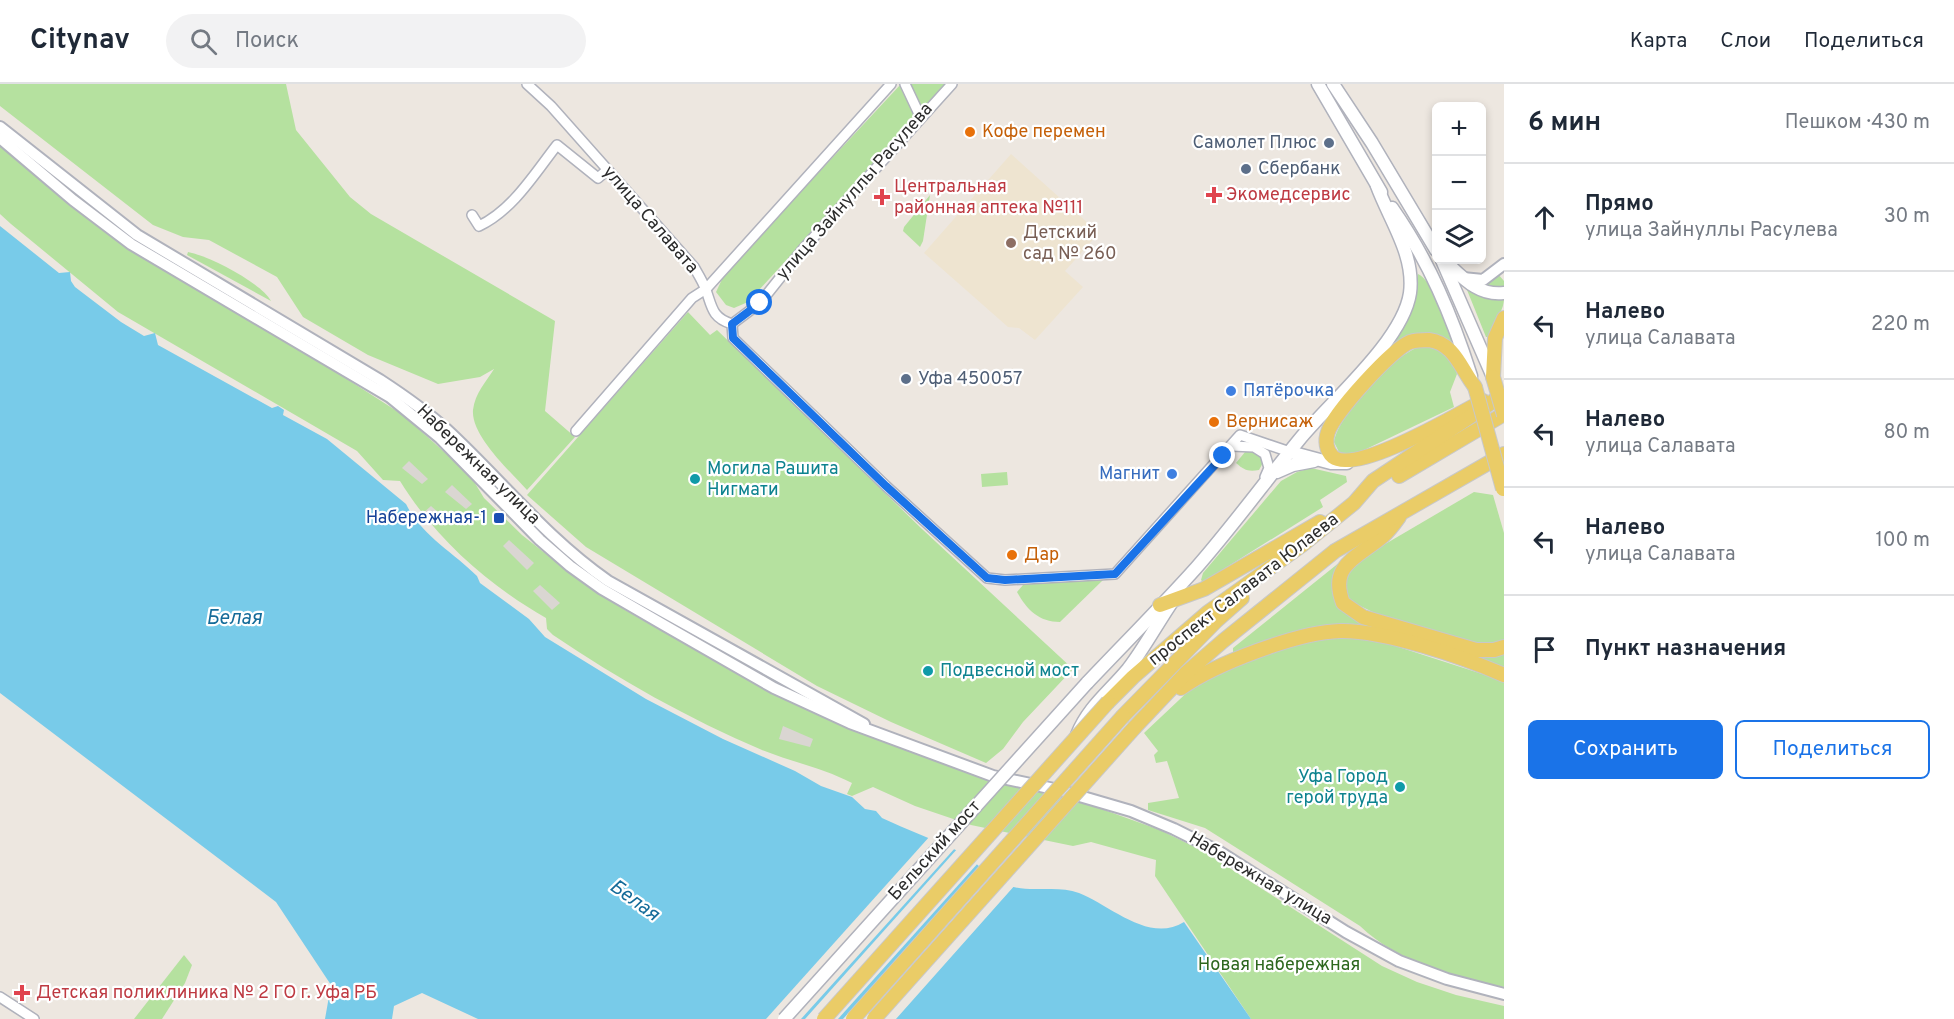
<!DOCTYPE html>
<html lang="ru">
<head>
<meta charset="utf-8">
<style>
	:root { --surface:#fff; --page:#f2f2f3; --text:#1f2937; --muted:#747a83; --line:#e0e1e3; --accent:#1a73e8 }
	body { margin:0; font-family:Overpass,sans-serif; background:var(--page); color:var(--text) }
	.controls { position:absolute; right:18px; top:18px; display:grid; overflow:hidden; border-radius:9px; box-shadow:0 3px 9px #0003 }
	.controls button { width:54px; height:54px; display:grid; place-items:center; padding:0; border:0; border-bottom:2px solid var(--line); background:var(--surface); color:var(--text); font:30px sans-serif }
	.stop { position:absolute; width:18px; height:18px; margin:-14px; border:4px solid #1a73e8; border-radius:50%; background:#fff }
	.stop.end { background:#1a73e8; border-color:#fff; box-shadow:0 2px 6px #0008 }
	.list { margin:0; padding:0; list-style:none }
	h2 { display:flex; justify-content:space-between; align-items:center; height:78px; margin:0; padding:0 24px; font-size:26px }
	h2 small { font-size:20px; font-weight:400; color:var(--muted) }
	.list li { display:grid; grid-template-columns:39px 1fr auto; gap:18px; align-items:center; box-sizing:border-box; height:108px; padding:0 24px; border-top:2px solid var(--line) }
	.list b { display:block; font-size:22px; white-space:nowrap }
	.list p { margin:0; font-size:20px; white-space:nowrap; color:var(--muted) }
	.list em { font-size:20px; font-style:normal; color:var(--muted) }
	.actions { display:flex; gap:12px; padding:18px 24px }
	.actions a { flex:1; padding:14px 0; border:2px solid var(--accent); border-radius:9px; text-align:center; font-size:21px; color:var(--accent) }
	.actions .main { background:var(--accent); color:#fff }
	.icon { flex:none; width:33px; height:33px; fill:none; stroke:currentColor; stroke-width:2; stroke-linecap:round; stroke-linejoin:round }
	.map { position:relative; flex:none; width:1504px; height:935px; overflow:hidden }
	header { display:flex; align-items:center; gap:36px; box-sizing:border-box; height:84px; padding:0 30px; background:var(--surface); border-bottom:2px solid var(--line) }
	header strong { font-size:28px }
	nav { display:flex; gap:33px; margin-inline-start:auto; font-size:21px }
	.search { width:420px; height:54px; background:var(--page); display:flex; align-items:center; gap:15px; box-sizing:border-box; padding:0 21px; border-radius:33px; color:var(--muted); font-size:22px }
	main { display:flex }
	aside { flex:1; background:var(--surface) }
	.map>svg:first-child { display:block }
	.education { fill:#eee4d0 }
	.green { fill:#b5e19f }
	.plaza { fill:#dad6d2 }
	.water { fill:#78cbe9 }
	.pier { fill:#ede7e0 }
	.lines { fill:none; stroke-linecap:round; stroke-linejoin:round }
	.minor-casing { stroke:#b0b2bc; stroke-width:12 }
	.tertiary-casing { stroke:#b0b2bc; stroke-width:14 }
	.secondary-casing { stroke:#b0b2bc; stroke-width:15 }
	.primary-casing { stroke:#c8c8c8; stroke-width:16 }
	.minor { stroke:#fff; stroke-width:9 }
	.tertiary { stroke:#fff; stroke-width:10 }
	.secondary { stroke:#fff; stroke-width:12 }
	.primary { stroke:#eacc67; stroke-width:14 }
	.secondary-bridge-casing { stroke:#b0b2bc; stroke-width:15; stroke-linecap:butt }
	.primary-bridge-casing { stroke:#c8c8c8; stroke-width:16; stroke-linecap:butt }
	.secondary-bridge { stroke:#fff; stroke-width:12 }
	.primary-bridge { stroke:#eacc67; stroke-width:14 }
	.route { stroke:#1a73e8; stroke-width:8 }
	.food-dot { fill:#e8710a; stroke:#fff; stroke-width:2 }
	.service-dot { fill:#5c6f8a; stroke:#fff; stroke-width:2 }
	.health-dot { fill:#e0444e; stroke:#fff; stroke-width:2 }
	.education-dot { fill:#8d6e63; stroke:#fff; stroke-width:2 }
	.shop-dot { fill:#3f7fe0; stroke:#fff; stroke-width:2 }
	.culture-dot { fill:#0f9aa8; stroke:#fff; stroke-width:2 }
	.transit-dot { fill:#1a4fb4; stroke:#fff; stroke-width:2 }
	.labels { text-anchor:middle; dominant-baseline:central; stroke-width:4.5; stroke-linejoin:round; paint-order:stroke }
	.food-label { font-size:18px; fill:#c56008; stroke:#fff; text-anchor:start }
	.service-label { font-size:18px; fill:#4e5e75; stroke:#fff; text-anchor:start }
	.health-label { font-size:18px; fill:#be3a42; stroke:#fff; text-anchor:start }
	.street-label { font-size:18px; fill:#2c2c2c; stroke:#fff }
	.education-label { font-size:18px; fill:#785e54; stroke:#fff; text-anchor:start }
	.shop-label { font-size:18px; fill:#366cbe; stroke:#fff; text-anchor:start }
	.culture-label { font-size:18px; fill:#0d838f; stroke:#fff; text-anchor:start }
	.transit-label { font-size:18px; fill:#164399; stroke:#fff; text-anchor:end }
	.park-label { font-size:18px; fill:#2d671e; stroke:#fff }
	.water-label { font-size:20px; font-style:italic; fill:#146b99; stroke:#fff }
</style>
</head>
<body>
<header>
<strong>Citynav</strong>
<div class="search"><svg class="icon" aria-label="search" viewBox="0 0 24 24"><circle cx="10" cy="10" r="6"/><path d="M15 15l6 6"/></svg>Поиск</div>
<nav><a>Карта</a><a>Слои</a><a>Поделиться</a></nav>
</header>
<main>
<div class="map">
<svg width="1504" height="935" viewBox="0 0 1504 935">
	<rect width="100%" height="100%" fill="#ede7e0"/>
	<path class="education" d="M1011,70L1099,149L1065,187L1083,203L1035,256L1019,244L1008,243L924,169Z"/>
	<g class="green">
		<path d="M0,0H286L296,46L350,113L371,130L555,237L545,327L575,353L527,406C511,388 471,352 473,326C475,309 486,298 494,285L480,293L438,300L368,271L303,233L277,193L209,156L183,153L153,141L0,22Z"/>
		<path d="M901,0H948L748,218L734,224L726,221L716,208L725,189Z"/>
		<path d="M0,61L127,165L311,272L403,331L470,391L484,414L522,451L584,500L625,526L771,609L827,635L990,696L1096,723L1160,746L1203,767L1382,882L1417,898L1456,911L1504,922V935H1251L1155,792L1156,776L1091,758L1073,762L971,741L915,722L873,703L852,712L847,710L852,699C823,684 792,678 762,666C689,635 618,595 553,551L547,545L546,534C487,500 436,455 400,397L383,396L357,367L118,228L11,140L0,130Z"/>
		<path d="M930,111L923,157L920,163L903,147L904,143Z"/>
		<path d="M188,168C209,172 260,198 271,217L187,171Z"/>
		<path d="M1418,190C1432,195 1447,242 1453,257L1451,259C1430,247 1415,249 1394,259L1412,226Z"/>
		<path d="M1498,190L1504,197V205L1481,202Z"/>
		<path d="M1465,201L1504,214C1504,229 1492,238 1489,253H1486Z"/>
		<path d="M688,228L710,251L717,246L922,445L1073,585L1023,638L1003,665L986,679L891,638L817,602L586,463L527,411Z"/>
		<path d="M1422,262C1439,263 1452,273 1457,290L1450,308L1454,323L1360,368L1346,371L1339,368L1334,358C1339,330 1394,269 1422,262Z"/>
		<path d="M1251,367L1258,369L1264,377L1259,386C1248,388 1244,386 1236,379L1245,368Z"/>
		<path d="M1311,384L1346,392L1347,398L1320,416L1323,423L1203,498L1201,496L1203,489L1281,397L1297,388Z"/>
		<path d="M1007,388L1008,401L982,403L981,390Z"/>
		<path d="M1474,408L1493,411L1504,449V556L1494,560H1478L1383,533L1348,516C1344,500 1344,488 1358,476Z"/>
		<path d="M1340,478C1324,505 1335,527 1363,539L1362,542L1233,569V564Z"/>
		<path d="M1103,496L1060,538C1039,538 1027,526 1017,508L1023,501L1031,499Z"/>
		<path d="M1339,552L1377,556L1504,597V903C1453,892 1399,879 1360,842L1205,744L1148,726V719L1179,714L1167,677L1156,679L1154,671L1158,667L1144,649L1196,600L1258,573L1317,555Z"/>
		<path d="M1471,570H1504V584Z"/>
		<path d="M184,871L192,881L185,899L162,935H134Z"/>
	</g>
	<g class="plaza">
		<path d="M409,377L428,395L422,400L402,384Z"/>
		<path d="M452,401L472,420L466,425L445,408Z"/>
		<path d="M431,422L440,430L431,439L422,430Z"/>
		<path d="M509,456L534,479L527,486L503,462Z"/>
		<path d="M540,501L560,519L552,526L533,507Z"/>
		<path d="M783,642L813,655L810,663L779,655Z"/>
	</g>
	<path class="water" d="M0,142L59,189L70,188L71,197L75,203L121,238L144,252L155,249L158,261L272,324L278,322L284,326L283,331L327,355L406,420C421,451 454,469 477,492L480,499L529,535L545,553L646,615L723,655L795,687L821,702L852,713L865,725L876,727L882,734C907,746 933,755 958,767C975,776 989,794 1007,801C1030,810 1056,800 1079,809C1110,821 1149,860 1184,838L1251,935H478L422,909L394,922L392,935H325L331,901L276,818L0,609Z"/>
	<g class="pier">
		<path d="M930,752L956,763L801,935H766Z"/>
		<path d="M958,764L979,778L838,935H805Z"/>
		<path d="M981,780L1006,797L1016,800L896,935H843Z"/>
	</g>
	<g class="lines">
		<g class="minor-casing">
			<g id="minor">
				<path d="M527,0L551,22L694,183C698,190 703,198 706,206C712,223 712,234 732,240L733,254L886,402L987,494L1005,496L1115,490L1240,351L1290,368"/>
				<path d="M905,0L920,32"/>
				<path d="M472,131L479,142C513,126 535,89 557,61L598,94L606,87"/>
				<path d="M732,240L760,219L803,165L952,0"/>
				<path d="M576,347L692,214L706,205L891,0"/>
				<path d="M1232,362L1254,363L1265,370L1269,384L1265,393"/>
				<path d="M0,913L34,935"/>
			</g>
		</g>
		<g class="tertiary-casing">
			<g id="tertiary">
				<path d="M0,43L137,151L380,296C403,311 426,327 447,346C501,396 546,454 608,497L864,640"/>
				<path d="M0,54L73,116L131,160L390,313L440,354L540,456L570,482L602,505L664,541L774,604L850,639L993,692L1059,706L1131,727L1174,745L1218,767L1346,848L1399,877L1447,895L1504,910"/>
				<path d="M1463,194L1483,196L1504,180"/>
			</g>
		</g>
		<g class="secondary-casing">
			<g id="secondary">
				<path d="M1318,0L1381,108"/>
				<path d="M1333,0L1372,59L1436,166"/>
				<path d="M1392,124C1429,177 1452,232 1471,292"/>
				<path d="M1442,176L1493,293"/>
				<path d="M1447,179C1464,195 1479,212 1504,209"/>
				<path d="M1290,368L1331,379H1347"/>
				<path d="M1277,388L1293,381L1314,377"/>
				<path d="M1087,599C1123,561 1161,523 1196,484C1232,443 1264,399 1299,356C1330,318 1403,257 1410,209C1415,171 1390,137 1377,102"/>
				<path d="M1077,651C1088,623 1109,608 1128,585C1145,563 1158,538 1174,515"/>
			</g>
		</g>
		<g class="primary-casing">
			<g id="primary">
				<path d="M1493,293L1495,254L1504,234"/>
				<path d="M1475,303C1461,285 1454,259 1429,256C1423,256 1416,256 1410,258C1392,265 1334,329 1328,348C1325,356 1326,367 1333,373C1357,391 1458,330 1483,317"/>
				<path d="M1399,392L1504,330"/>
				<path d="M1399,433C1394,440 1389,447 1383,452C1359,473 1328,480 1343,519L1363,533L1476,566H1494L1504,563"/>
				<path d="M1160,521L1204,505L1320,438"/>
				<path d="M1181,604C1215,580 1298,548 1340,547C1384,546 1463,573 1504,591"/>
				<path d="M1108,618L1133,593L1207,529L1302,461L1354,419L1373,397L1504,310"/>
				<path d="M1123,632L1216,537L1242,514"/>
				<path d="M1135,643L1186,589L1223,557L1335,467L1504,370"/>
			</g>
		</g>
		<use href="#minor" class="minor"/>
		<use href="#tertiary" class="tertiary"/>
		<use href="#secondary" class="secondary"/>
		<use href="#primary" class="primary"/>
		<g class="secondary-bridge-casing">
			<path id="secondary-bridge" d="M784,935L1087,599"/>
		</g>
		<g class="primary-bridge-casing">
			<g id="primary-bridge">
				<path d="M1493,293L1504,331"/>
				<path d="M1475,303L1503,405"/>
				<path d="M824,935L1108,618"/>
				<path d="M853,935L1123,632"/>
				<path d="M874,935L1135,643"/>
			</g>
		</g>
		<use href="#secondary-bridge" class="secondary-bridge"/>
		<use href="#primary-bridge" class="primary-bridge"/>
	</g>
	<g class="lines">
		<path class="route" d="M760,219L732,240L733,254L886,402L987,494L1005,496L1115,490L1223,372"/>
	</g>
	<g class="food-dot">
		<circle cx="970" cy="48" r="6"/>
		<circle cx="1214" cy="338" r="6"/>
		<circle cx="1012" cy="471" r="6"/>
	</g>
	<g class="service-dot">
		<circle cx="1329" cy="59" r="6"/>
		<circle cx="1246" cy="85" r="6"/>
		<circle cx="906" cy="295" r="6"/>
	</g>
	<g class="health-dot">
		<path d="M1211 102h6v6h6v6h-6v6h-6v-6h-6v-6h6z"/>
		<path d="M879 104h6v6h6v6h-6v6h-6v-6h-6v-6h6z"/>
		<path d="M19 900h6v6h6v6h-6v6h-6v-6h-6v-6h6z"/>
	</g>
	<circle class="education-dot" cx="1011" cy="159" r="6"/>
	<g class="shop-dot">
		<circle cx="1231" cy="307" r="6"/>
		<circle cx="1172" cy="390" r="6"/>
	</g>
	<g class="culture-dot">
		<circle cx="695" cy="395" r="6"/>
		<circle cx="928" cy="587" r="6"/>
		<circle cx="1400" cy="703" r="6"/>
	</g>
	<rect class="transit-dot" x="493" y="428" width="12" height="12" rx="3"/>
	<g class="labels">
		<g class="food-label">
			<text x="982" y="48">Кофе перемен</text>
			<text x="1226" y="338">Вернисаж</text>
			<text x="1024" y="471">Дар</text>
		</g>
		<g class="service-label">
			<text x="1317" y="59" text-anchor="end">Самолет Плюс</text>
			<text x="1258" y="85">Сбербанк</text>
			<text x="918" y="295">Уфа 450057</text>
		</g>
		<g class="health-label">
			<text x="894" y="103">Центральная<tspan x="894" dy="21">районная аптека №111</tspan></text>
			<text x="1226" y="111">Экомедсервис</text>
			<text x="36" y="909">Детская поликлиника № 2 ГО г. Уфа РБ</text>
		</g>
		<g class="street-label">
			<text transform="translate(855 108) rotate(-49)">улица Зайнуллы Расулева</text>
			<text transform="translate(650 136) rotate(49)">улица Салавата</text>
			<text transform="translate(478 381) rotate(44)">Набережная улица</text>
			<text transform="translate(1244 506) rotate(-38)">проспект Салавата Юлаева</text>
			<text transform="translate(935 767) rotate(-48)">Бельский мост</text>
			<text transform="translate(1260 795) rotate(31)">Набережная улица</text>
		</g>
		<g class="education-label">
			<text x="1023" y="149">Детский<tspan x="1023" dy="21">сад № 260</tspan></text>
		</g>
		<g class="shop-label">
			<text x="1243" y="307">Пятёрочка</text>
			<text x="1160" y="390" text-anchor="end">Магнит</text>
		</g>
		<g class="culture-label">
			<text x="707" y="385">Могила Рашита<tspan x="707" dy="21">Нигмати</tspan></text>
			<text x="940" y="587">Подвесной мост</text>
			<text x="1388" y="693" text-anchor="end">Уфа Город<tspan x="1388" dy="21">герой труда</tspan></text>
		</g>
		<g class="transit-label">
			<text x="487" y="434">Набережная-1</text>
		</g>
		<g class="park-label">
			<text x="1279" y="881">Новая набережная</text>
		</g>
		<g class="water-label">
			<text x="234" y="535">Белая</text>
			<text transform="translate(634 817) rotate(36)">Белая</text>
		</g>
	</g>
</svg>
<div class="controls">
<button>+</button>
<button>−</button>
<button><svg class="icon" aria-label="layers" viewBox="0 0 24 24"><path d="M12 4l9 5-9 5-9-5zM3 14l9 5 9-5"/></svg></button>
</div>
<div class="stop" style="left:760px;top:219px"></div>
<div class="stop end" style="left:1223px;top:372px"></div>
</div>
<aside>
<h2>6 мин<small>Пешком · 430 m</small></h2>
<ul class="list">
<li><svg class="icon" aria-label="ahead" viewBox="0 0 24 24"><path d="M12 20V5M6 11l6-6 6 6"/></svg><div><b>Прямо</b><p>улица Зайнуллы Расулева</p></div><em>30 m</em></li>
<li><svg class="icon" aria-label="left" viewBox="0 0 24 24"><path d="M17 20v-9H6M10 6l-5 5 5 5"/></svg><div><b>Налево</b><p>улица Салавата</p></div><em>220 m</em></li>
<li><svg class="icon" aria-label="left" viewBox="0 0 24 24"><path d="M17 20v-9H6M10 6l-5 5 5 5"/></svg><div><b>Налево</b><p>улица Салавата</p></div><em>80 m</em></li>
<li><svg class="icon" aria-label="left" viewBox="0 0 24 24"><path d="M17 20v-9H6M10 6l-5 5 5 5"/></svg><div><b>Налево</b><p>улица Салавата</p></div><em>100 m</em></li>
<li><svg class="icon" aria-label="arrive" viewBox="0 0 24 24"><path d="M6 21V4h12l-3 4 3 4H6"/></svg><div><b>Пункт назначения</b></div></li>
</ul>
<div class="actions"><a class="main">Сохранить</a><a>Поделиться</a></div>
</aside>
</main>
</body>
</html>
